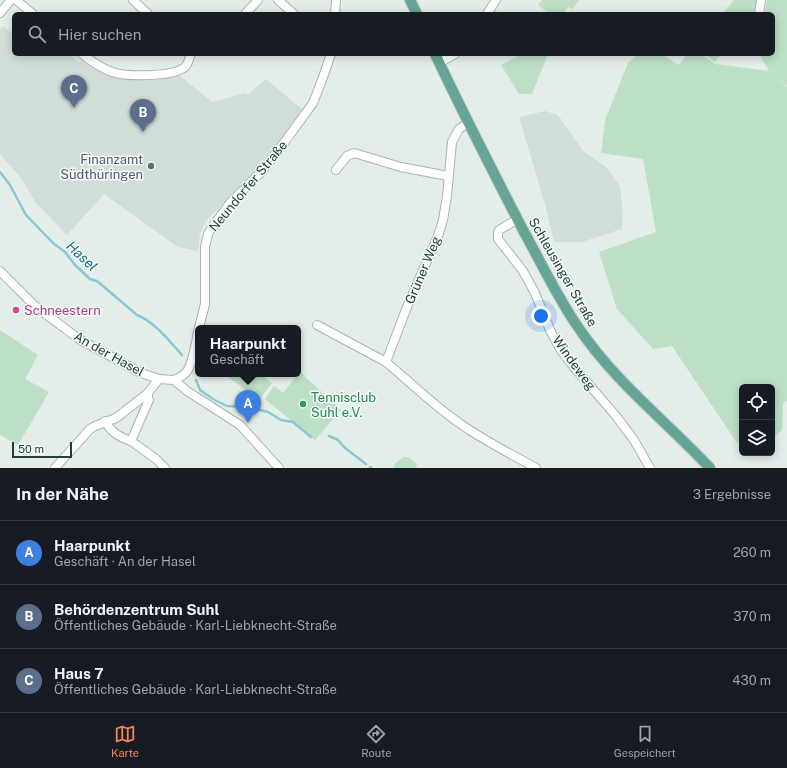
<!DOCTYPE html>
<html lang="de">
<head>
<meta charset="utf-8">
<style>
	:root { --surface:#171b24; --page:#20242c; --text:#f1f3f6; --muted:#9ea1a6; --line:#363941; --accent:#f78358 }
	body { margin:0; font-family:"Public Sans",sans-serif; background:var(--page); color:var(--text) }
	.controls { position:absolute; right:12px; bottom:12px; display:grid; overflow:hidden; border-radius:6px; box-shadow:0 2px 10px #0003 }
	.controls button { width:36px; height:36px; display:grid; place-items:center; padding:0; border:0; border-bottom:1px solid var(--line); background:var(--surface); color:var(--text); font:20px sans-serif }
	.scale { position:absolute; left:12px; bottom:10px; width:60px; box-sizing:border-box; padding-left:4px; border:2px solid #224039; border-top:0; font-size:11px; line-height:14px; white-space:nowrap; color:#224039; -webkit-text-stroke:3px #f4faf7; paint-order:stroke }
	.you { position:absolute; left:541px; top:316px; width:14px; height:14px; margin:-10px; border:3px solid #fff; border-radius:50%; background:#1a73e8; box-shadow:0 0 0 6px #1a73e833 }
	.badge { display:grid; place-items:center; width:26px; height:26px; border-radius:50%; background:var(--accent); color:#fff; font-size:13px; font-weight:700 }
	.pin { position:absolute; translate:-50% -33px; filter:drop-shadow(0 1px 2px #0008) }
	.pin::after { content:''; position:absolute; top:21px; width:14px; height:12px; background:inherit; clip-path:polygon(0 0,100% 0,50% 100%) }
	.popup { position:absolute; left:195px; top:325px; width:106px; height:52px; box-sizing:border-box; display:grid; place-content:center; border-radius:6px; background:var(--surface); filter:drop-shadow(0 1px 3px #0005); font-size:13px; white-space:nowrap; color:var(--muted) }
	.popup b { font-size:15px; color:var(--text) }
	.popup::after { content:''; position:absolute; left:50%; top:100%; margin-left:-8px; border:8px solid transparent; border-top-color:var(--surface) }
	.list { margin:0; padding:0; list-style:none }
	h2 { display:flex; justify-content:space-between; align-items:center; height:52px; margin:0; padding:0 16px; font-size:17px }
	h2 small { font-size:13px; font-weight:400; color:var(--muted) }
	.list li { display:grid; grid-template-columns:26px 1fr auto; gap:12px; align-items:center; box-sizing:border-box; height:64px; padding:0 16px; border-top:1px solid var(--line) }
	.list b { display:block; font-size:15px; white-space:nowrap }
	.list p { margin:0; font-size:13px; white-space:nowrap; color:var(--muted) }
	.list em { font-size:13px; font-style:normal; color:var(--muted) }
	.icon { flex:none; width:22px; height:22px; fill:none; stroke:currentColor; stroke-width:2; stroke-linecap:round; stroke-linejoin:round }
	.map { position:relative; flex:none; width:787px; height:468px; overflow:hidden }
	.search { position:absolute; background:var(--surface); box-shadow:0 2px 10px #0003; left:12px; right:12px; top:12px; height:44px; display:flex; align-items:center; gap:10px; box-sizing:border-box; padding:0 14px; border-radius:6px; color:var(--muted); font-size:15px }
	.sheet { height:244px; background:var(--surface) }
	nav { display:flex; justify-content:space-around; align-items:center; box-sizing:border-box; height:56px; border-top:1px solid var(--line); background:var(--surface); font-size:11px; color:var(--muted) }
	nav a { display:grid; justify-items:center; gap:2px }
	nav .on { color:var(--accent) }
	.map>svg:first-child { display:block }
	.built { fill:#d1ded8 }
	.green { fill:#bcdfc6 }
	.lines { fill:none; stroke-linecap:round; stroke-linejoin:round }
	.stream { stroke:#8ac7d4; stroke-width:2.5 }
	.minor-casing { stroke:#a5b6b1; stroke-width:10 }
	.major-casing { stroke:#c1cac8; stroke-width:12 }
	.minor { stroke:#fff; stroke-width:8 }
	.major { stroke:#66a596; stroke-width:10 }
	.service-dot { fill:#5c6f8a; stroke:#f4faf7; stroke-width:1.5 }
	.hotel-dot { fill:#d1479c; stroke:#f4faf7; stroke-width:1.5 }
	.leisure-dot { fill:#2e9e5b; stroke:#f4faf7; stroke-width:1.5 }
	.labels { text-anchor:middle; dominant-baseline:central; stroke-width:3; stroke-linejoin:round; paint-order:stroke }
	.service-label { font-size:13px; fill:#4e5e75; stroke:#f4faf7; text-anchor:end }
	.street-label { font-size:13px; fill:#224039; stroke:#f4faf7 }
	.hotel-label { font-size:13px; fill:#b23c85; stroke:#f4faf7; text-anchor:start }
	.leisure-label { font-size:13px; fill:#27864d; stroke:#f4faf7; text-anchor:start }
	.water-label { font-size:14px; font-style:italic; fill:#196b7f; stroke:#f4faf7 }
</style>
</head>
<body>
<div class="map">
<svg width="787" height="468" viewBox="0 0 787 468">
	<rect width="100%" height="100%" fill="#e3eee9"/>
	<g class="built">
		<path d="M3,26L14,35V54H69L79,62L81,61L95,69L108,74L140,79L141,80H156L179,75L212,102L245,93L247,95L266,79L302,109L270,156L206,221L200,234L198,251L178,247L104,194L67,235L36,203L21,178L0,154V29Z"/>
		<path d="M545,111L558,115L583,151L606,167L620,186L623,214L622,229L582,242H554L545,204L519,117Z"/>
	</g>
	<g class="green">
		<path d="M542,0H579L573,9L568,7L564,13L565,14H550L538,5Z"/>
		<path d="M734,0H757L754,14H722Z"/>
		<path d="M767,0H787V86L775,77L787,87V400L783,403L782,430L772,438V387H742V438L737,443L672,346L653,349L617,309L599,252L656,232L643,159L601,153L605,120L628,63L638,54H661L679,65L687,54H701L715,64L769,71L759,54H773V14H765Z"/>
		<path d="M518,54H548L532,94H519L501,65L518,56Z"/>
		<path d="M705,54H722L715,62Z"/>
		<path d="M0,330L38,355L25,379L49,392L18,445L0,435Z"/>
		<path d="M300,372L341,410L315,440L265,399L274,386L283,393Z"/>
		<path d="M226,374H260L272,383L259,400L225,375Z"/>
		<path d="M403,457H408L417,464L416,468H393L395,464Z"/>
	</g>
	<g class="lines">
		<g class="stream">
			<path d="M0,172L10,185L26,215L53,243L65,252L75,265L90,279L97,281L137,315C156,323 168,340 182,355"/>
			<path d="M196,380L200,390L213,399L227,406L248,407L268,412L281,420L293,422L311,437"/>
			<path d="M329,436L338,440L345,448L366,464"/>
			<path d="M370,467L372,468"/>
		</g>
		<g class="minor-casing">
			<g id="minor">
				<path d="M16,0L33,14"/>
				<path d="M133,0L148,14"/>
				<path d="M278,0L294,14"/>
				<path d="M0,13L11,0"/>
				<path d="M245,14L258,0"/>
				<path d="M335,14L336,0"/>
				<path d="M487,14L496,0"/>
				<path d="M759,14L761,0"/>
				<path d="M82,54C91,61 101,68 112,72C126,77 173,77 185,67C188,64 189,60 190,56L189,54"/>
				<path d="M439,63L455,54"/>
				<path d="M468,123L459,129L452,142L447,196L443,220L438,236L407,307L386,362C411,383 435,407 462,425C485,441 511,454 536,468"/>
				<path d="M336,170L347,156L354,153L401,167L448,176"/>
				<path d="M518,219L499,230L498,233V239L523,271L535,293L550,330L560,349L573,366L616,416L634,440L650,468"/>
				<path d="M0,271L35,306L79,339L141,373L159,379L174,380L187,391L240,425L279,468"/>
				<path d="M317,325L386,362"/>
				<path d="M199,328L205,304V247L208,234L211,229L230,203L264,169L289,136L313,103L322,80L331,54"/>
				<path d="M174,380C179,378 184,376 187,371C193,363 196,342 198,332"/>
				<path d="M105,421C111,432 119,437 131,441L149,400L147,394"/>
				<path d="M131,441L156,459L165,468"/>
				<path d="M55,468L90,429L95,426L116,418L147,394L159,379"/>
			</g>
		</g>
		<g class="major-casing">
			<g id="major">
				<path d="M410,0L417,14"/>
				<path d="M435,54C463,113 493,172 523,230C541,262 557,297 578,327C614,381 666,421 710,468"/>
			</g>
		</g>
		<use href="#minor" class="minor"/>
		<use href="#major" class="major"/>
	</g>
	<circle class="service-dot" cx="151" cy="166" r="4"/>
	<circle class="hotel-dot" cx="16" cy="310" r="4"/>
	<circle class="leisure-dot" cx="303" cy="404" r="4"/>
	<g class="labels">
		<g class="service-label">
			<text x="143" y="159">Finanzamt<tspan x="143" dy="15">Südthüringen</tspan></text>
		</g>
		<g class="street-label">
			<text transform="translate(248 186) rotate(-50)">Neundorfer Straße</text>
			<text transform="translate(423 270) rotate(-67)">Grüner Weg</text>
			<text transform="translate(563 272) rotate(60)">Schleusinger Straße</text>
			<text transform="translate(109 354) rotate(29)">An der Hasel</text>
			<text transform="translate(574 363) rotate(54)">Windeweg</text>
		</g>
		<g class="hotel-label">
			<text x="24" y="310">Schneestern</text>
		</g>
		<g class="leisure-label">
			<text x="311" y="397">Tennisclub<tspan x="311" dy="15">Suhl e.V.</tspan></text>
		</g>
		<g class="water-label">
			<text transform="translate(82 256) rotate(43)">Hasel</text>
		</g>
	</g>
</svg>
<div class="controls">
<button><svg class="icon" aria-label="locate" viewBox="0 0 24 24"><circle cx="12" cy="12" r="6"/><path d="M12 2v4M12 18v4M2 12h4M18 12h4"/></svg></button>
<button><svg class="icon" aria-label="layers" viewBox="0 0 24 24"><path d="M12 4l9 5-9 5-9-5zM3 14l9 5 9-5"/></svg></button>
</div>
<div class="scale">50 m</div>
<div class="you"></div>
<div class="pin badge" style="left:248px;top:423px;background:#3f7fe0">A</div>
<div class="popup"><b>Haarpunkt</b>Geschäft</div>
<div class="pin badge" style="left:143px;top:132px;background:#5c6f8a">B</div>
<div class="pin badge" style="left:74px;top:108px;background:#5c6f8a">C</div>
<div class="search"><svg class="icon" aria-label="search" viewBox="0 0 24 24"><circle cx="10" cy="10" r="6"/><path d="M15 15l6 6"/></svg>Hier suchen</div>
</div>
<section class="sheet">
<h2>In der Nähe<small>3 Ergebnisse</small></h2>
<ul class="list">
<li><span class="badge" style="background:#3f7fe0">A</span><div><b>Haarpunkt</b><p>Geschäft · An der Hasel</p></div><em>260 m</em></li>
<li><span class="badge" style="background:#5c6f8a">B</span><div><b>Behördenzentrum Suhl</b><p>Öffentliches Gebäude · Karl-Liebknecht-Straße</p></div><em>370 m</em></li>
<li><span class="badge" style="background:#5c6f8a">C</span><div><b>Haus 7</b><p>Öffentliches Gebäude · Karl-Liebknecht-Straße</p></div><em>430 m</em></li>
</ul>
</section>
<nav>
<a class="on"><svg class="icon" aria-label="map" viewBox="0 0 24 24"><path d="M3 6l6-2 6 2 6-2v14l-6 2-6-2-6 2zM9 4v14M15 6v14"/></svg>Karte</a>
<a><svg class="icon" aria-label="directions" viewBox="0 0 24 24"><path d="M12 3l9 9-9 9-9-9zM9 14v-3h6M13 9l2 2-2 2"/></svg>Route</a>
<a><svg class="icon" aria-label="saved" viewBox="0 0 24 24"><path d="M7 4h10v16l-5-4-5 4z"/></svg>Gespeichert</a>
</nav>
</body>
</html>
